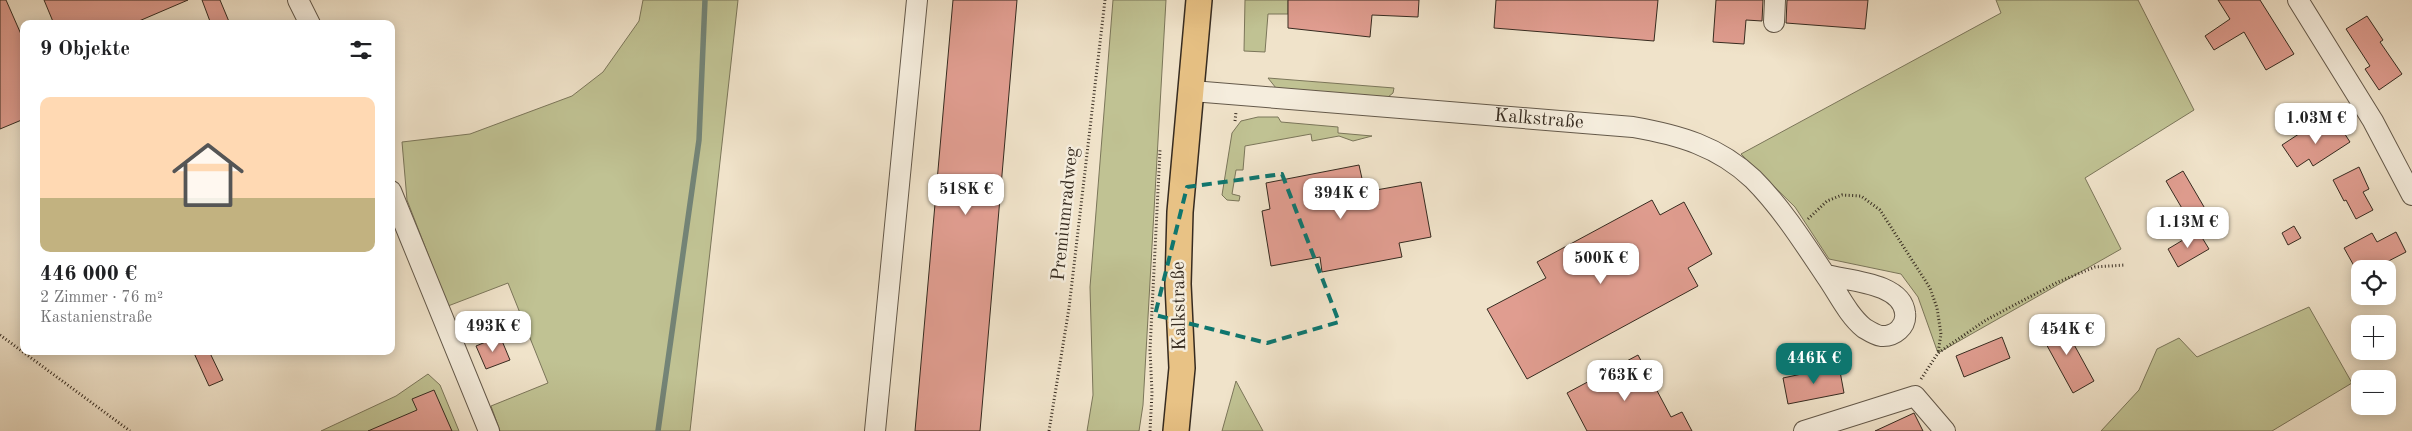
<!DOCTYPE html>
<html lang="de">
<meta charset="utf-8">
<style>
:root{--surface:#fff;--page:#f6f6f6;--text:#202124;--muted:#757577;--accent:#0f766e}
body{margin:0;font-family:"Old Standard TT",serif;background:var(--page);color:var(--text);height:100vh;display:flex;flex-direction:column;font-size:19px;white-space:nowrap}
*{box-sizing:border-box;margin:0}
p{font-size:16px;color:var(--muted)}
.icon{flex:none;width:28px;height:28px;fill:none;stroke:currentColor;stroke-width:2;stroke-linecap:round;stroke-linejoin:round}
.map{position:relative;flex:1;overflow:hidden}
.details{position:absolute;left:20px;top:20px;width:375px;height:335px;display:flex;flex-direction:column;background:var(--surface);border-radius:10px;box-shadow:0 2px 12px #0003}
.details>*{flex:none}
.buttons{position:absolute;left:2351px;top:260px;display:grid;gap:10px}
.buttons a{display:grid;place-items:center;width:45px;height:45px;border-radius:10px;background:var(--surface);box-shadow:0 2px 12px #0003;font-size:25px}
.price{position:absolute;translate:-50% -42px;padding:0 11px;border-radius:10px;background:#fff;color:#222;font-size:16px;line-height:32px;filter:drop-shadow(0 1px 2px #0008)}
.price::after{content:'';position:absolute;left:50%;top:30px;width:15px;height:11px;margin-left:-8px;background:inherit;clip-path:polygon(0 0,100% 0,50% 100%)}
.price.active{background:var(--accent);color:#fff}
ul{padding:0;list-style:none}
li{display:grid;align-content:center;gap:10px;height:265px;padding:0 20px}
li span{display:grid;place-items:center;height:155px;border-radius:10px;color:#555}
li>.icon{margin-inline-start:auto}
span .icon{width:90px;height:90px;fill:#fffc;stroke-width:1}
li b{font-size:21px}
h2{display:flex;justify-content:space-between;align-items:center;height:60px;padding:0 20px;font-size:21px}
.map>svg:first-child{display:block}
.green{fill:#c0c293;stroke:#7b765a}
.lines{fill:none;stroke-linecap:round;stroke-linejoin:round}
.stream{stroke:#738477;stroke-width:5.5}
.building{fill:#e09d90;stroke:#362b20}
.minor-casing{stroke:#64594a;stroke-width:22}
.major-casing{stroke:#362b20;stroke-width:28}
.path{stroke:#362b20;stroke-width:3;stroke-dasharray:1 2.5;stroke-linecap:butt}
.minor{stroke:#f5eddd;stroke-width:20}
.major{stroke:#e8c285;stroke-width:25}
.marked{fill:none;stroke:#0f766e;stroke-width:4;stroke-dasharray:10 6;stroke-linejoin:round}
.labels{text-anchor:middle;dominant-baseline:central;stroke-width:5;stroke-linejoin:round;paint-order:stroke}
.street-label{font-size:19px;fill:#362b20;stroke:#f5eddd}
</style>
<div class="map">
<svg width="2412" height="431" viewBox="0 0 2412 431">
<rect width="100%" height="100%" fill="#f0e3ca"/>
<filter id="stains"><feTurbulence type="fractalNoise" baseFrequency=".004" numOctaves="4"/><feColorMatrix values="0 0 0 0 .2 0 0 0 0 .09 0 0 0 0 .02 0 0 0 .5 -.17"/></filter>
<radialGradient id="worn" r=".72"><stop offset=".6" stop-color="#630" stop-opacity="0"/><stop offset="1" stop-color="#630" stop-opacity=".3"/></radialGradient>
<g class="green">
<path d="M643,0H738L690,431H500L491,406L548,383L508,283L448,306L407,200L402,142L470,134L572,96L603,72L639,21Z"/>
<path d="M1113,0H1166L1143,405L1139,431H1087L1093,395L1090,287Z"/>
<path d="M1245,0H1288V14H1268L1265,52L1244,51Z"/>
<path d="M1996,0H2138L2194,110L2085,178L2121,249L1938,353L1918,297L1901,274L1829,259L1795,207L1741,154L2001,13Z"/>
<path d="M1268,78L1394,88L1393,93L1388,97L1276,88Z"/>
<path d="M1258,117H1278L1281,122L1338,127V133L1372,136L1353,141L1339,136L1312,141L1311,134L1245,146L1243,170H1236L1232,194L1240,196L1239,201L1227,200L1222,195L1232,133L1241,121Z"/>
<path d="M2309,307L2352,383L2272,431H2101L2139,390L2157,349L2179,338L2197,357Z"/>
<path d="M428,374L440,385L459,431H321L396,396Z"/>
<path d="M1236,381L1263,431H1222Z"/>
</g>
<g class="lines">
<path class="stream" d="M658,431L699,140L705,0"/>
</g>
<g class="building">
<path d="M0,0H6L24,41V119L0,129Z"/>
<path d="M44,0H188L132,24H54Z"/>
<path d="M202,0H220L230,24H211Z"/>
<path d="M953,0H1017L980,431H915Z"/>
<path d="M1288,0H1419L1418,17L1372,15L1370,37L1288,28Z"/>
<path d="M1496,0H1658L1654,41L1494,28Z"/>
<path d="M1716,0H1763L1762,21L1746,20L1744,44L1713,42Z"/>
<path d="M1787,0H1868L1865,29L1786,23Z"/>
<path d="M2218,0H2260L2294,54L2266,70L2244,32L2214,50L2205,36L2230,19Z"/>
<path d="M2367,16L2383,40L2380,42L2402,74L2379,90L2365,69L2370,66L2346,29Z"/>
<path d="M2337,122L2350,142L2313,166L2309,159L2297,167L2282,145L2311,126L2317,135Z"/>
<path d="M1359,165L1365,192L1421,182L1431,237L1399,243L1402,257L1322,272L1320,257L1271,266L1262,211L1270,209L1266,183Z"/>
<path d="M2359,167L2369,189L2363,192L2373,210L2356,219L2346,200L2344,201L2333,180Z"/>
<path d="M2183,171L2207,212L2190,222L2166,181Z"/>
<path d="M1652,200L1660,215L1684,202L1712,254L1688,268L1698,286L1527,379L1487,309L1546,278L1537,262Z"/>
<path d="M2294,226L2301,238L2288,245L2282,233Z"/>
<path d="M2198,231L2209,249L2178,267L2168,249Z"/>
<path d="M2396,232L2406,252L2375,268L2373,265L2360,269L2358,273L2344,248L2372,233L2377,242Z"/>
<path d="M2060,319L2094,381L2073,393L2039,331Z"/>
<path d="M500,336L510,360L486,369L476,346Z"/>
<path d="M2002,337L2010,358L1964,377L1956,356Z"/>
<path d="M193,351H209L223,380L209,386Z"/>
<path d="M1638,355L1671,417L1682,412L1692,431H1587L1567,393Z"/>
<path d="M1839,366L1844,393L1788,404L1783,378Z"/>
<path d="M434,390L452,431H368L417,410L412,399Z"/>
<path d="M1914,413L1923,431H1875Z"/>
</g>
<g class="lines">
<g class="minor-casing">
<g id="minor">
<path d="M298,0L310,24"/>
<path d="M2298,0L2373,121L2412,195"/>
<path d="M1774,22L1775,0"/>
<path id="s1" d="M1192,91L1633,127C1679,135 1718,146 1753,179C1781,207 1804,243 1826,276C1838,293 1848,315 1864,328C1869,331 1875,335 1881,336C1894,337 1907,327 1905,313C1902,283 1850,281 1826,275"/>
<path d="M391,191L489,431"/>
<path d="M875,431L917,0"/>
<path d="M1804,431L1915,396L1945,431"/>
</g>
</g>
<g class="major-casing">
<path id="major" d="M1176,431L1182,368L1178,284L1180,212L1199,0"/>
</g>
<g class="path">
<path d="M1235,121L1236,112"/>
<path d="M1808,219L1827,201L1842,195L1861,196L1880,210L1930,288L1937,308L1941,334L1938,353"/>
<path d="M0,335L130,431"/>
<path d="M1921,379L1938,353L1986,320L2058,282L2095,267L2125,265"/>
<path d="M1049,431L1069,308L1105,0"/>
<path d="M1150,431L1152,393L1150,350L1160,150"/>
</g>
<use href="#minor" class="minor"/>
<use href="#major" class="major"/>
</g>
<path class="marked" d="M1282,174L1339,322L1267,343L1155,315L1187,187Z"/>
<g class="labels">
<g class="street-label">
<text stroke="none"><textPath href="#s1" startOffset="348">Kalkstraße</textPath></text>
<text transform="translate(1066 214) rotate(-84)">Premiumradweg</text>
<text transform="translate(1180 306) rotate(-91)">Kalkstraße</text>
</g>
</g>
<rect width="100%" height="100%" filter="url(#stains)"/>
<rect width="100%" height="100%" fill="url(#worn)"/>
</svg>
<div class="buttons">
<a><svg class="icon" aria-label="locate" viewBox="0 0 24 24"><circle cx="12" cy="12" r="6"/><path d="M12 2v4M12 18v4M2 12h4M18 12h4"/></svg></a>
<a>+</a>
<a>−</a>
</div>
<b class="price" style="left:2316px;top:145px">1.03M €</b>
<b class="price" style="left:966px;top:216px">518K €</b>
<b class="price" style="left:1341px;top:220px">394K €</b>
<b class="price" style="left:2188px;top:249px">1.13M €</b>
<b class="price" style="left:1601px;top:285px">500K €</b>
<b class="price" style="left:493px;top:353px">493K €</b>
<b class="price" style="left:2067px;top:356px">454K €</b>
<b class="price active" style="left:1814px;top:385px">446K €</b>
<b class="price" style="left:1625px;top:402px">763K €</b>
<section class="details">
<h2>9 Objekte<svg class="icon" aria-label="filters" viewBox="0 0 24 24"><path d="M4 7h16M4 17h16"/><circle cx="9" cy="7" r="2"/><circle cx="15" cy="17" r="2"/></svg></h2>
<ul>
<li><span style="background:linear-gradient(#ffd9b3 65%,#c2b280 0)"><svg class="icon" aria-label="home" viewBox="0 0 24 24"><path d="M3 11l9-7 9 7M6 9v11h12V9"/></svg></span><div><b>446 000 €</b><p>2 Zimmer · 76 m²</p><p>Kastanienstraße</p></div></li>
</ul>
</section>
</div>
